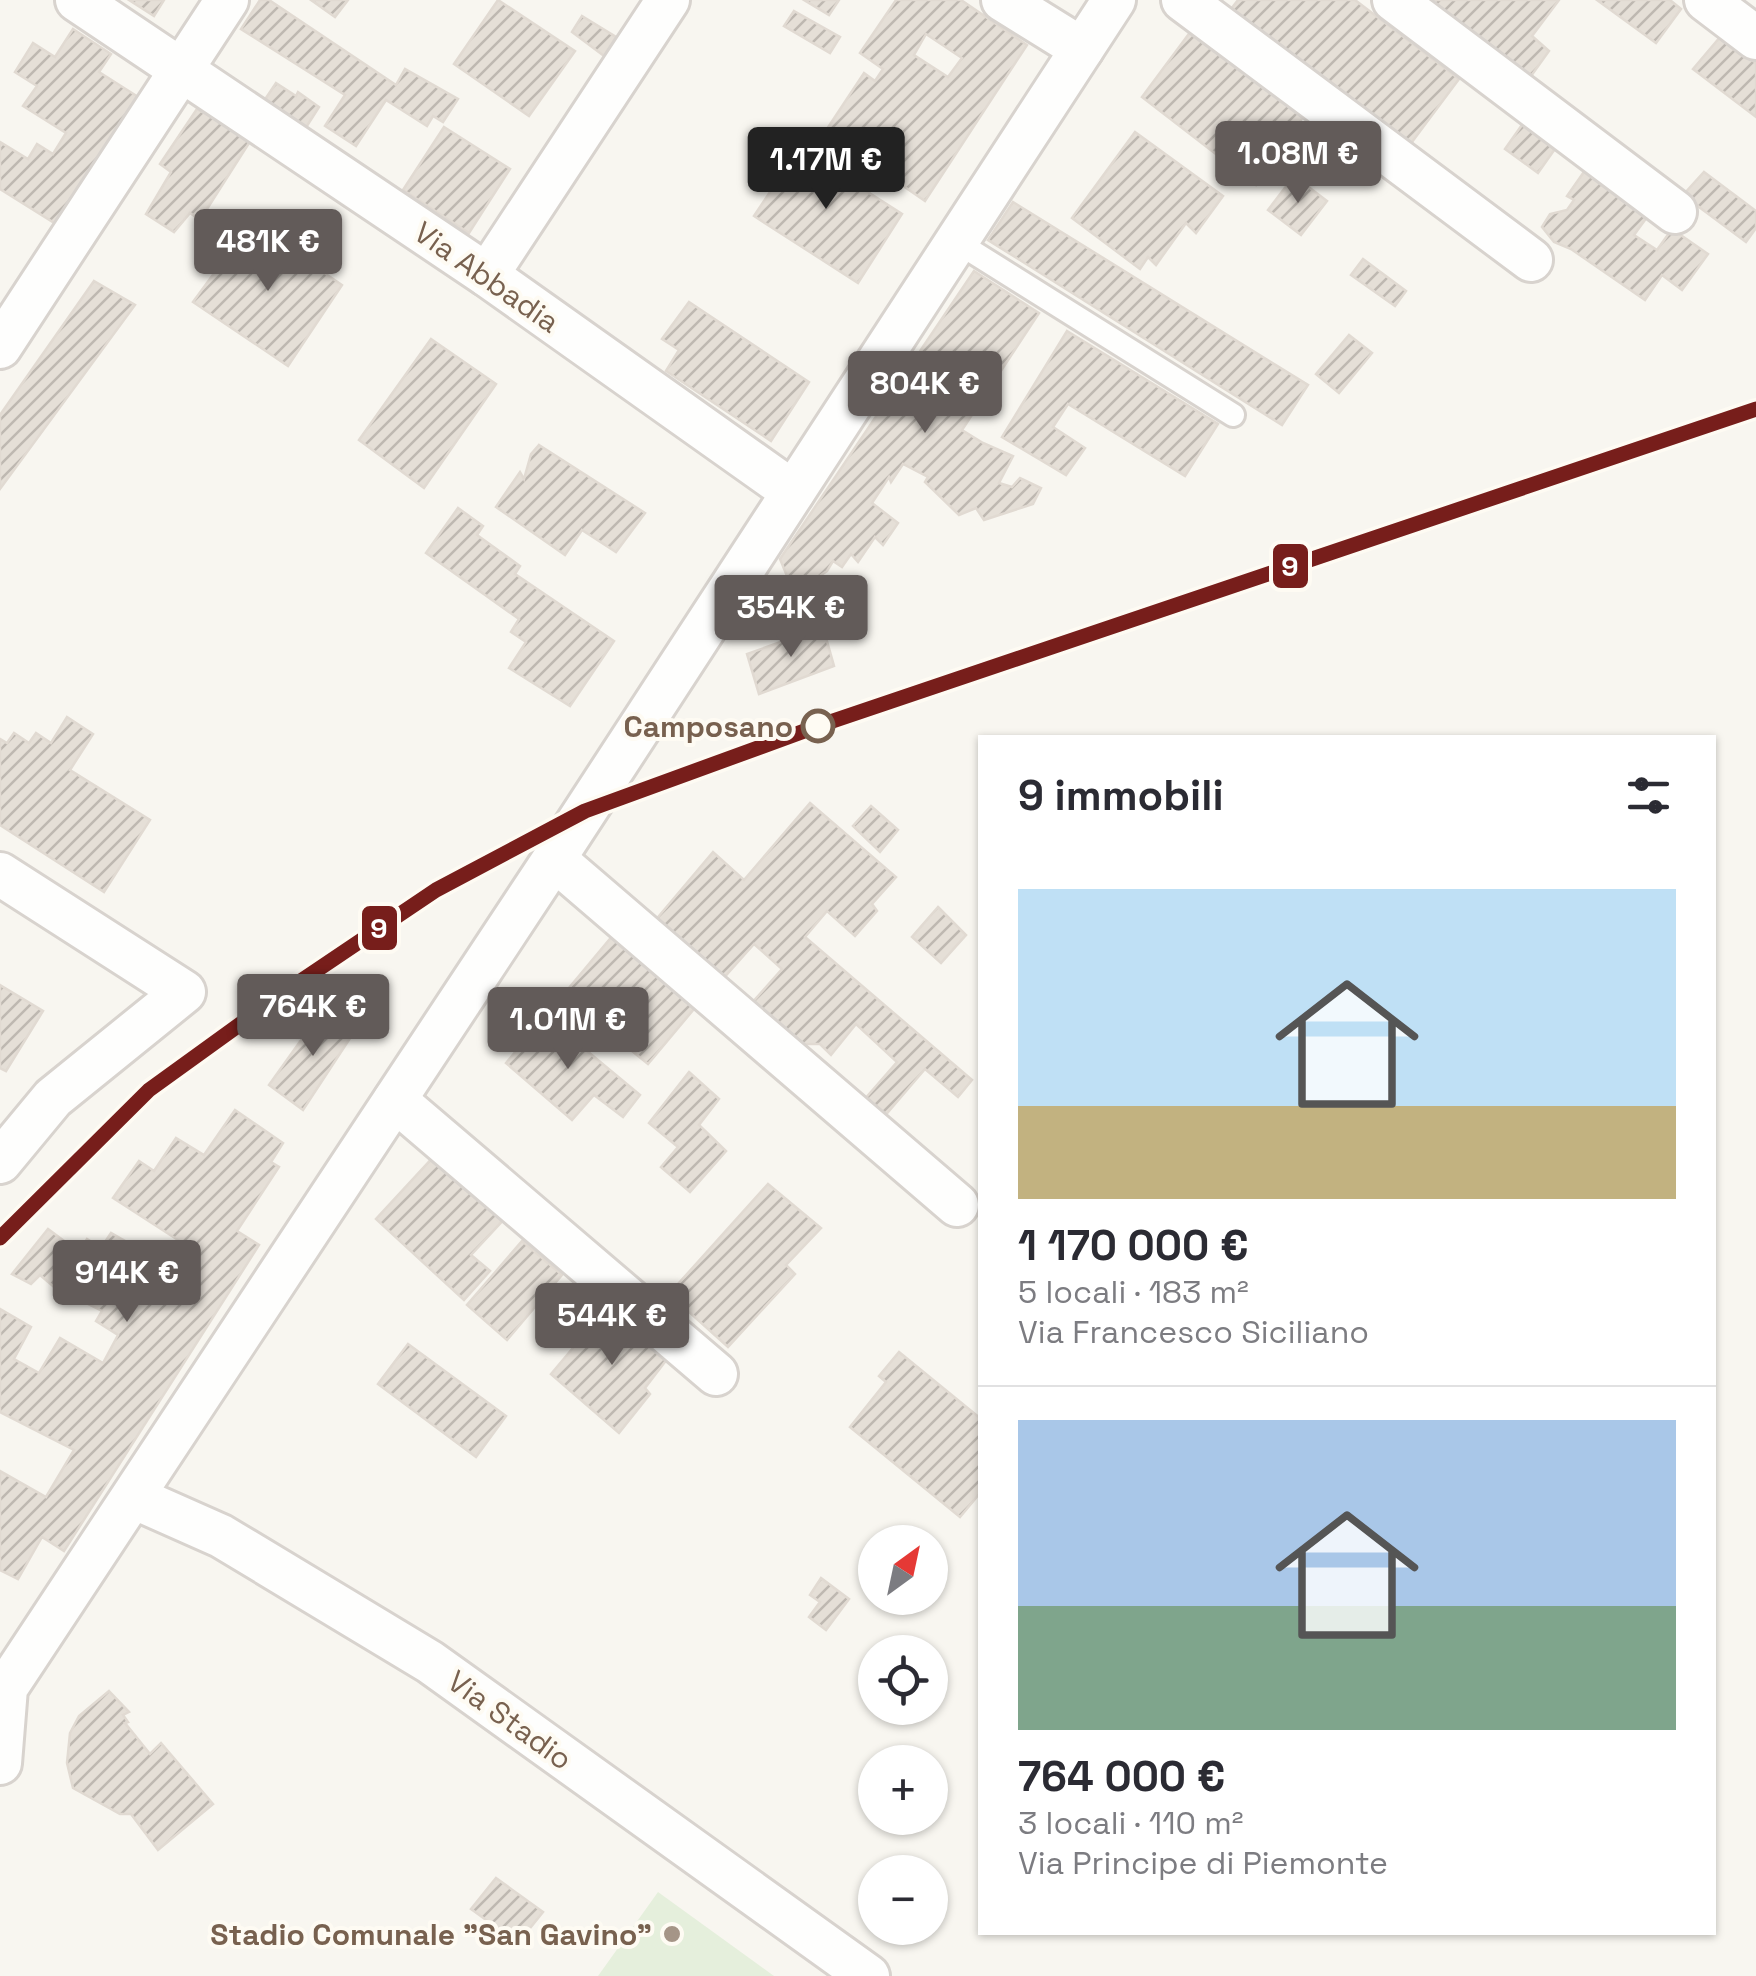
<!DOCTYPE html>
<html lang="it">
<meta charset="utf-8">
<style>
:root{--surface:#fff;--page:#f7f7f7;--text:#2b2b33;--muted:#7c7c81;--line:#e1e1e2;--accent:#625b59}
body{margin:0;font-family:"Space Grotesk",sans-serif;background:var(--page);color:var(--text);height:100vh;display:flex;flex-direction:column;font-size:38px;white-space:nowrap}
*{box-sizing:border-box;margin:0}
p{font-size:32px;color:var(--muted)}
.icon{flex:none;width:55px;height:55px;fill:none;stroke:currentColor;stroke-width:2;stroke-linecap:round;stroke-linejoin:round}
.map{position:relative;flex:1;overflow:hidden}
.sheet{position:absolute;left:978px;top:735px;width:738px;height:1200px;display:flex;flex-direction:column;background:var(--surface);border-radius:0px;box-shadow:0 2px 8px #0004}
.sheet>*{flex:none}
.needle{width:65px;rotate:33deg}
.fabs{position:absolute;left:858px;top:1525px;display:grid;gap:20px}
.fabs a{display:grid;place-items:center;width:90px;height:90px;border-radius:50%;background:var(--surface);box-shadow:0 2px 8px #0004;font-size:50px}
.price{position:absolute;translate:-50% -85px;padding:0 22px;border-radius:10px;background:var(--accent);color:#fff;font-size:32px;line-height:65px;filter:drop-shadow(0 2px 5px #0008)}
.price::after{content:'';position:absolute;left:50%;top:60px;width:30px;height:22px;margin-left:-15px;background:inherit;clip-path:polygon(0 0,100% 0,50% 100%)}
.price.on{background:#222;color:#fff}
ul{padding:0;list-style:none}
li{display:grid;align-content:center;gap:20px;height:530px;padding:0 40px}
li+li{border-top:2px solid var(--line)}
li span{display:grid;place-items:center;height:310px;border-radius:0px;color:#555}
li>.icon{margin-inline-start:auto}
span .icon{width:180px;height:180px;fill:#fffc;stroke-width:1}
li b{font-size:42px}
h2{display:flex;justify-content:space-between;align-items:center;height:120px;padding:0 40px;font-size:42px}
.map>svg:first-child{display:block}
.pitch{fill:#e5efdc}
.building{fill:url(#building-hatch);stroke:#e1dad2;stroke-width:2.5;fill-rule:evenodd}
.lines{fill:none;stroke-linecap:round;stroke-linejoin:round}
.service-casing{stroke:#d8d3ce;stroke-width:28}
.minor-casing{stroke:#d8d3ce;stroke-width:48}
.service{stroke:#fefefd;stroke-width:22}
.minor{stroke:#fefefd;stroke-width:42}
.rail-1-casing{stroke:#fefbf3;stroke-width:22}
.rail-1{stroke:#771e1b;stroke-width:15}
.stop-dot{fill:#fefbf3;stroke:#78614f;stroke-width:5}
.poi-dot{fill:#a59587;stroke:#fefbf3;stroke-width:4}
.labels{text-anchor:middle;dominant-baseline:central;stroke-width:8;stroke-linejoin:round;paint-order:stroke}
.street-label{font-size:30px;fill:#78614f;stroke:#fefbf3}
.stop-label{font-size:30px;font-weight:bold;fill:#78614f;stroke:#fefbf3;text-anchor:end}
.poi-label{font-size:30px;font-weight:bold;fill:#78614f;stroke:#fefbf3;text-anchor:end}
.line-badge{stroke:#fefbf3;stroke-width:4}
.badge-label{font-size:28px;text-anchor:middle;font-weight:bold;fill:#fff}
</style>
<div class="map">
<svg width="1756" height="1976" viewBox="0 0 1756 1976">
<defs>
<pattern id="building-hatch" width="6" height="6" patternUnits="userSpaceOnUse" patternTransform="scale(2.5)"><rect width="6" height="6" fill="#e5dfd7"/><path d="M-1 1l2-2M0 6l6-6M5 7l2-2" fill="none" stroke="#beb8b1"/></pattern>
</defs>
<rect width="100%" height="100%" fill="#f8f6f0"/>
<path class="pitch" d="M658,1892L774,1976H598Z"/>
<g class="building">
<path d="M129,0H164L154,16Z"/>
<path d="M260,0H269L396,85L405,69L458,99L443,122L433,116L427,126L386,100L356,146L325,126L345,95L241,29Z"/>
<path d="M311,0H348L335,17Z"/>
<path d="M498,0L575,51L529,116L454,64Z"/>
<path d="M804,0H839L829,15Z"/>
<path d="M896,0H961L1027,45L925,201L825,132L864,73L875,81L883,69L860,53ZM926,34L962,58L948,77L914,55Z"/>
<path d="M1238,0H1355L1459,79L1409,146L1231,9Z"/>
<path d="M1415,0H1559L1532,36L1549,51L1526,83Z"/>
<path d="M1597,0H1670L1681,9L1656,43Z"/>
<path d="M794,11L840,37L830,53L784,26Z"/>
<path d="M582,16L616,37L604,56L572,32Z"/>
<path d="M73,29L111,54L99,72L143,100L56,224L0,189V142L28,159L37,144L53,154L66,133L23,106L37,86L15,72L33,43L55,57Z"/>
<path d="M1191,31L1303,117L1256,185L1142,97Z"/>
<path d="M1721,36L1756,63V117L1693,69Z"/>
<path d="M276,83L296,96L298,92L319,107L305,129L264,101Z"/>
<path d="M197,109L251,140L200,220L190,213L174,232L146,214L171,172L160,164Z"/>
<path d="M1524,122L1557,146L1538,173L1505,149Z"/>
<path d="M444,127L510,169L469,233L403,190Z"/>
<path d="M1135,132L1223,196L1196,233L1186,223L1156,265L1148,257L1140,269L1072,218Z"/>
<path d="M788,141L902,214L858,283L754,216L774,186L763,179Z"/>
<path d="M1586,169L1650,213L1634,235L1657,250L1672,229L1708,254L1682,290L1662,275L1645,300L1571,249L1554,242L1542,227L1550,214L1567,210L1574,200L1567,196Z"/>
<path d="M1704,172L1756,211V228L1746,242L1683,195Z"/>
<path d="M1294,176L1327,201L1301,235L1268,210Z"/>
<path d="M1013,202L1308,385L1282,425L988,240Z"/>
<path d="M251,223L342,285L288,366L193,302Z"/>
<path d="M1363,259L1406,291L1395,306L1351,275Z"/>
<path d="M974,271L1039,313L962,430L983,443L1013,456L999,483L1012,487L1020,478L1041,488L1033,504L984,520L976,508L959,515L925,482L928,477L903,464L891,482L889,477L872,503L898,523L883,545L875,537L858,562L851,554L842,567L833,561L827,571L794,593L780,559Z"/>
<path d="M94,281L135,305L0,489V415Z"/>
<path d="M689,302L809,382L771,441L666,371L679,350L662,339Z"/>
<path d="M1067,331L1218,424L1185,476L1068,404L1053,427L1085,448L1066,475L1002,437Z"/>
<path d="M1349,335L1372,353L1339,393L1316,374Z"/>
<path d="M431,339L496,384L424,488L359,440Z"/>
<path d="M539,445L645,513L616,552L582,530L565,555L496,507L520,472L524,479L531,454Z"/>
<path d="M458,508L483,526L477,535L520,566L515,574L614,641L570,706L509,668L526,642L511,632L519,619L426,553Z"/>
<path d="M823,627L834,666L759,694L747,654Z"/>
<path d="M67,717L93,734L70,770L150,820L104,892L0,825V739L7,743L14,733L29,743L36,733L51,743Z"/>
<path d="M810,803L896,877L872,904L877,911L855,936L827,911L805,937L972,1080L958,1097L925,1069L883,1118L863,1101L897,1062L856,1024L831,1055L820,1044H796L751,1004L782,969L754,944L721,981L653,923L713,852L744,880Z"/>
<path d="M871,806L898,830L880,852L853,826Z"/>
<path d="M938,907L966,935L941,963L912,937Z"/>
<path d="M614,934L699,1003L648,1064L563,995Z"/>
<path d="M0,985L43,1011L6,1071L0,1068Z"/>
<path d="M324,1008L356,1029L303,1110L269,1085Z"/>
<path d="M545,1016L640,1095L623,1117L594,1095L572,1120L506,1063Z"/>
<path d="M689,1072L719,1099L699,1125L726,1151L690,1192L661,1167L678,1147L649,1123Z"/>
<path d="M235,1110L283,1143L271,1162L279,1167L237,1231L259,1245L64,1551L42,1537L18,1579L0,1570V1471L46,1497L74,1450L0,1412V1309L31,1327L14,1359L39,1373L60,1338L103,1363L118,1335L96,1321L102,1311L54,1287L40,1275L31,1284L12,1274L48,1229L79,1252L87,1239L101,1248L111,1233L162,1262L178,1240L113,1198L139,1161L154,1171L176,1138L204,1155Z"/>
<path d="M437,1153L507,1216L471,1255L490,1271L464,1300L376,1219Z"/>
<path d="M768,1184L821,1228L786,1265L795,1274L728,1347L669,1294Z"/>
<path d="M522,1241L562,1275L507,1340L467,1305Z"/>
<path d="M610,1304L671,1354L645,1388L650,1394L619,1433L551,1374Z"/>
<path d="M408,1344L506,1416L476,1457L378,1384Z"/>
<path d="M899,1352L980,1418V1493L960,1517L850,1427L886,1382L879,1376Z"/>
<path d="M821,1578L849,1599L826,1630L809,1617L820,1602L810,1595Z"/>
<path d="M109,1691L129,1712L123,1715L128,1722L125,1723L150,1754L161,1743L213,1804L158,1850L131,1814H120L73,1788L67,1763L70,1733L79,1716Z"/>
<path d="M496,1878L543,1912L518,1943L471,1909Z"/>
</g>
<g class="lines">
<g class="service-casing">
<path id="service" d="M957,242L1233,415"/>
</g>
<g class="minor-casing">
<g id="minor">
<path d="M77,0L487,275L793,492"/>
<path d="M1003,0L1082,49"/>
<path d="M1183,0L1531,260"/>
<path d="M1394,0L1675,212"/>
<path d="M1706,0L1756,38"/>
<path d="M487,275L668,0"/>
<path d="M0,347L227,0"/>
<path d="M554,859L957,1205"/>
<path d="M0,874L184,992L53,1098L0,1162"/>
<path d="M395,1100L716,1374"/>
<path d="M133,1497L221,1536L430,1662L868,1976"/>
<path d="M0,1763L6,1688L554,859L1114,0"/>
</g>
</g>
<use href="#service" class="service"/>
<use href="#minor" class="minor"/>
<g class="rail-1-casing">
<path id="rail-1" d="M0,1238L149,1090L286,991L436,890L585,811L818,726L1756,409"/>
</g>
<use href="#rail-1" class="rail-1"/>
</g>
<circle class="stop-dot" cx="818" cy="726" r="15"/>
<circle class="poi-dot" cx="672" cy="1934" r="10"/>
<g class="labels">
<g class="street-label">
<text transform="translate(487 277) rotate(35)">Via Abbadia</text>
<text transform="translate(510 1720) rotate(36)">Via Stadio</text>
</g>
<g class="stop-label">
<text x="793" y="726">Camposano</text>
</g>
<g class="poi-label">
<text x="652" y="1934">Stadio Comunale "San Gavino"</text>
</g>
</g>
<g class="line-badge">
<rect x="1271" y="542" width="39" height="48" rx="10" fill="#771e1b"/>
<rect x="360" y="904" width="39" height="48" rx="10" fill="#771e1b"/>
</g>
<g class="badge-label">
<text x="1290" y="576">9</text>
<text x="379" y="938">9</text>
</g>
</svg>
<div class="fabs">
<a><svg class="needle" viewBox="-14 -14 28 28"><path d="M0-13l5 13h-10z" fill="#e53935"/><path d="M0 13l5-13h-10z" fill="#7c7c81"/></svg></a>
<a><svg class="icon" aria-label="locate" viewBox="0 0 24 24"><circle cx="12" cy="12" r="6"/><path d="M12 2v4M12 18v4M2 12h4M18 12h4"/></svg></a>
<a>+</a>
<a>−</a>
</div>
<b class="price" style="left:1298px;top:206px">1.08M €</b>
<b class="price on" style="left:826px;top:212px">1.17M €</b>
<b class="price" style="left:268px;top:294px">481K €</b>
<b class="price" style="left:925px;top:436px">804K €</b>
<b class="price" style="left:791px;top:660px">354K €</b>
<b class="price" style="left:313px;top:1059px">764K €</b>
<b class="price" style="left:568px;top:1072px">1.01M €</b>
<b class="price" style="left:127px;top:1325px">914K €</b>
<b class="price" style="left:612px;top:1368px">544K €</b>
<section class="sheet">
<h2>9 immobili<svg class="icon" aria-label="filters" viewBox="0 0 24 24"><path d="M4 7h16M4 17h16"/><circle cx="9" cy="7" r="2"/><circle cx="15" cy="17" r="2"/></svg></h2>
<ul>
<li><span style="background:linear-gradient(#bfe0f5 70%,#c2b280 0)"><svg class="icon" aria-label="home" viewBox="0 0 24 24"><path d="M3 11l9-7 9 7M6 9v11h12V9"/></svg></span><div><b>1 170 000 €</b><p>5 locali · 183 m²</p><p>Via Francesco Siciliano</p></div></li>
<li><span style="background:linear-gradient(#a9c7e8 60%,#7fa58c 0)"><svg class="icon" aria-label="home" viewBox="0 0 24 24"><path d="M3 11l9-7 9 7M6 9v11h12V9"/></svg></span><div><b>764 000 €</b><p>3 locali · 110 m²</p><p>Via Principe di Piemonte</p></div></li>
</ul>
</section>
</div>
